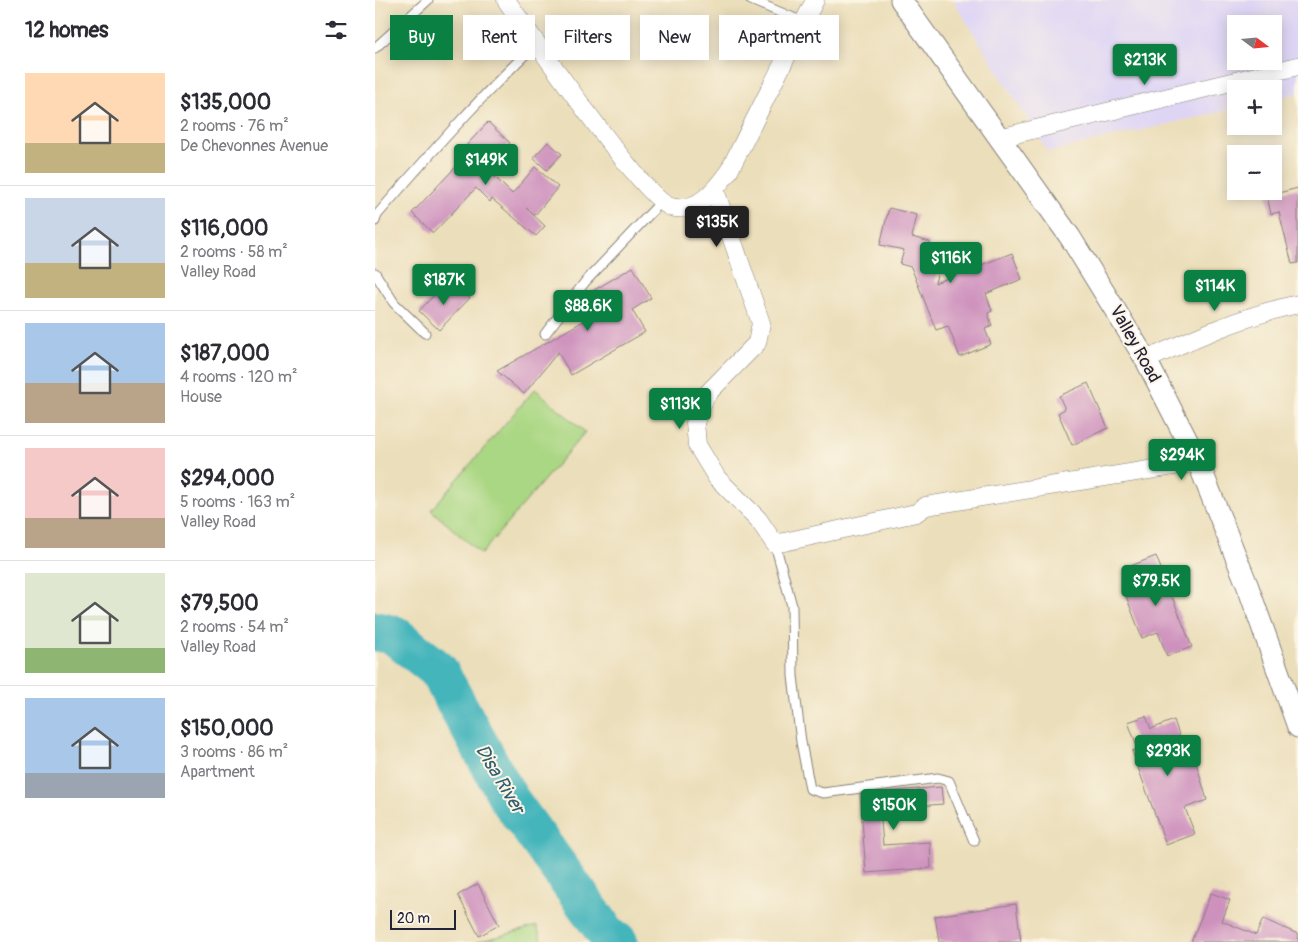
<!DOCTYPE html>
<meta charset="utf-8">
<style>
:root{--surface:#fff;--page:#f7f7f7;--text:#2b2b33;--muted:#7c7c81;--line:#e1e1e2;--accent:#0b8043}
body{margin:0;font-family:Pangolin,sans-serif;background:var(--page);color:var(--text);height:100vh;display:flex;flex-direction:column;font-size:19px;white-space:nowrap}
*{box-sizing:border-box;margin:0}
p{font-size:16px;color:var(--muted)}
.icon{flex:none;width:28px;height:28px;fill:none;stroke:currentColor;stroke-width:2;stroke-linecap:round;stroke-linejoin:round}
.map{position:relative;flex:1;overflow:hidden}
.drawer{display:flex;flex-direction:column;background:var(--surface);width:375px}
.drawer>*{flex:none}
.banner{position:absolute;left:15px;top:15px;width:475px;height:45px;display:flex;gap:10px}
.needle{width:32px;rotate:106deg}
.controls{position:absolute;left:852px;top:15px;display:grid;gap:10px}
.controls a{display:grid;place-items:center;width:55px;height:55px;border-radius:0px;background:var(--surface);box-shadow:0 2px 12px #0003;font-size:25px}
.scale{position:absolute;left:15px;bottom:12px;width:66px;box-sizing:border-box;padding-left:5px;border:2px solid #22223b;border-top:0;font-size:14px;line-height:18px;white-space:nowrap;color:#22223b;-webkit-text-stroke:4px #fcf5e5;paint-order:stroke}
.price{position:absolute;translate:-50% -42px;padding:0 11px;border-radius:5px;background:var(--accent);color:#fff;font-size:16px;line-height:32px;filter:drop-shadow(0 1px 2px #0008)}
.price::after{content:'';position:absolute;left:50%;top:30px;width:15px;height:11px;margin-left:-8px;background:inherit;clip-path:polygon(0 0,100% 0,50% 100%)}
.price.current{background:#222;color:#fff}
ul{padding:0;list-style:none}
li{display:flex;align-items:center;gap:15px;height:125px;padding:0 25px}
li+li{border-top:1px solid var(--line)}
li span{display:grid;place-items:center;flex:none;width:140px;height:100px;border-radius:0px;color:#555}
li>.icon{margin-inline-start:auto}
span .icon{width:60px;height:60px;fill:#fffc;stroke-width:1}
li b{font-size:21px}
h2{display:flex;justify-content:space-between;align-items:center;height:60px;padding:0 25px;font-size:21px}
.tag{padding:0 18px;border-radius:0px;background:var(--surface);box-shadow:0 2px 12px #0003;font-size:18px;line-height:45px}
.tag.current{background:var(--accent);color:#fff}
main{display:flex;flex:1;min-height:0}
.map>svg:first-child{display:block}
.built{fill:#ded5f5;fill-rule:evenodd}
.green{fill:#aad783;stroke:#667c5f}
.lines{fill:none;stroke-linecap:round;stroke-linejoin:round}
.river{stroke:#45b5bc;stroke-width:40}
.building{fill:#ce91bd}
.service-casing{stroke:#86807a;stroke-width:11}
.minor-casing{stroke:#86807a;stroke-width:19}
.tertiary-casing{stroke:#86807a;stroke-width:23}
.service{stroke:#fff;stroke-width:9}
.minor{stroke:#fff;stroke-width:18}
.tertiary{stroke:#fff;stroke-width:21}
.labels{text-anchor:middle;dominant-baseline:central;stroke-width:4;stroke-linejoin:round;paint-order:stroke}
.street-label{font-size:18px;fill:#22223b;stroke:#fcf5e5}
.water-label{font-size:19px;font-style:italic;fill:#305d6f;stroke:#fcf5e5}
</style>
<main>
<section class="drawer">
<h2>12 homes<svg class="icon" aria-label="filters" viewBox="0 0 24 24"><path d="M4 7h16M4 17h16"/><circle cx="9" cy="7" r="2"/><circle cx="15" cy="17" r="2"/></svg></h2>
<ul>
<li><span style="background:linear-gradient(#ffd9b3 70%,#c2b280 0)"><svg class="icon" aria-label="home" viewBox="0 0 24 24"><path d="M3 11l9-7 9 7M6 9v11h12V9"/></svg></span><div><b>$135,000</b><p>2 rooms · 76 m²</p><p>De Chevonnes Avenue</p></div></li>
<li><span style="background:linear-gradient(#c9d6e8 65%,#c2b280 0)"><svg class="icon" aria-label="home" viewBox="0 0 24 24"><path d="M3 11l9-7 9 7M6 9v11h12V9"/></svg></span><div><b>$116,000</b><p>2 rooms · 58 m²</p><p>Valley Road</p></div></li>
<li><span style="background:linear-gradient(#a9c7e8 60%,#b9a48a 0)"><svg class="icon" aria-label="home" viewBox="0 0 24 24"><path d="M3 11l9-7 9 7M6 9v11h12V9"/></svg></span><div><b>$187,000</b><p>4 rooms · 120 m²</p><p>House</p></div></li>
<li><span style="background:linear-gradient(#f6c9c9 70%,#b9a48a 0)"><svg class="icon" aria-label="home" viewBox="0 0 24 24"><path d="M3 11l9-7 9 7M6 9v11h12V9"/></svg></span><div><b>$294,000</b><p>5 rooms · 163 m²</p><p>Valley Road</p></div></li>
<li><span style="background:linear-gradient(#dfe7d0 75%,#8fb573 0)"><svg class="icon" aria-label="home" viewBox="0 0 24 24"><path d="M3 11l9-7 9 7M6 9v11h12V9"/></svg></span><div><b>$79,500</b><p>2 rooms · 54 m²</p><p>Valley Road</p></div></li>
<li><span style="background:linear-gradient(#a9c7e8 75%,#9aa5b1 0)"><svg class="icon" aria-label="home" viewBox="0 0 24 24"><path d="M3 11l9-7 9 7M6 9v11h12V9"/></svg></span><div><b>$150,000</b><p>3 rooms · 86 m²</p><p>Apartment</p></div></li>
</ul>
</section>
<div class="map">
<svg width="923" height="942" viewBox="0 0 923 942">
<rect width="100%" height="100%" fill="#fcf5e5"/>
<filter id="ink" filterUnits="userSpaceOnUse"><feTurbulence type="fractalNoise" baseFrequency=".02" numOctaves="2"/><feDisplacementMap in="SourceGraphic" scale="10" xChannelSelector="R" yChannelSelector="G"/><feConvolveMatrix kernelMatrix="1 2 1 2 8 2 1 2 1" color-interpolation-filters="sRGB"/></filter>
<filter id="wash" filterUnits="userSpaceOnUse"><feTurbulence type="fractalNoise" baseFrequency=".0096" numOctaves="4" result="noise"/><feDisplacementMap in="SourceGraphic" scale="20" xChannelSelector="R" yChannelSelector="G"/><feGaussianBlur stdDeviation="1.12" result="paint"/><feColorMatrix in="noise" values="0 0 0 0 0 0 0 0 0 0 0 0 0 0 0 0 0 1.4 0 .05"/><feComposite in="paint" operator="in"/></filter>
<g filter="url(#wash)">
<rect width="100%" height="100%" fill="#ebdeba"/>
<path class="built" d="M578,0H923V93L899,99V89H861V108L673,152ZM861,24H899V61H861Z"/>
<g class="green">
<path d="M160,389L210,432L106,554L56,510Z"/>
<path d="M162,926L167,942H103Z"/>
</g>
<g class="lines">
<path class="river" d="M0,631L19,635L63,670L134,799L232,934L243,942"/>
</g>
<g id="blocks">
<g class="building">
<path d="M113,122L135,143L111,168L137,194L160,167L183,187L160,215L151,208L170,226L161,236L117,199L115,202L101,188L58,233L37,213L94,153L89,148Z"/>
<path d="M173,142L187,154L172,170L158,158Z"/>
<path d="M923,188V263L917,264L904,212L896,214L892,196Z"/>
<path d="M514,208L542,215L537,237L555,242L553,250L567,253L560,283L637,253L647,279L611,294L617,311L613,313L617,326L610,329L616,344L585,357L573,326L561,330L536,267L525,264L529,250L505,245Z"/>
<path d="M258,267L276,298L257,310L270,332L196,375L183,352L149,394L122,371L217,316L206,298Z"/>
<path d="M79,283L95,298L64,330L44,311L65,289L69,293Z"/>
<path d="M713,383L733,428L697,445L683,413L690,409L684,396Z"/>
<path d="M781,556L817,647L792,656L783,632L767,638L748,588L759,583L753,567Z"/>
<path d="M771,716L776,729L799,720L811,755L818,752L832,800L810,808L820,834L791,845L757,751L763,749L753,722Z"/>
<path d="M566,787L568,804L505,809L508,845L555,842L556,868L491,873L485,794Z"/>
<path d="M103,884L124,925L104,936L83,895Z"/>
<path d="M836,893L855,900L847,921L881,935L888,919L923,934V942H816Z"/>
<path d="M641,904L646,942H564L560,916Z"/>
</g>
</g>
</g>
<g filter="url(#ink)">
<use href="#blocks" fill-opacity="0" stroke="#86807a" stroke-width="1"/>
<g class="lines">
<g class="service-casing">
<g id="service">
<path d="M376,0L428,22"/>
<path d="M0,48L53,0"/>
<path d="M0,221L2,215C53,156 105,97 162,43"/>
<path d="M0,273L19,303L50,333"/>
<path d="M170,334L210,282L286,202"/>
<path d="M400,544L417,606L418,676L426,742L435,789L448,793L563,778L574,781L599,841"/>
</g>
</g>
<g class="minor-casing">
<g id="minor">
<path d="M131,0C153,31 271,201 296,207C322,214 341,189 354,171L440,0"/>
<path d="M624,138L923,66"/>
<path d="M340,190L386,323L382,343L331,395L320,422L322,445L342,478L383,519L400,544L541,513L551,506L823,462"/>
<path d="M771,360C821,337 869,316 923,304"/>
</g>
</g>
<g class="tertiary-casing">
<path id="tertiary" d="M526,0L695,237L771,360L823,462L873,587L923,727"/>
</g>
<use href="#service" class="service"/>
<use href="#minor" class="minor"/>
<use href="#tertiary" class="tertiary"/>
</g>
</g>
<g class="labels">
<g class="street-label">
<text transform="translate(760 344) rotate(61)">Valley Road</text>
</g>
<g class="water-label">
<text transform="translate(125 779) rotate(59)">Disa River</text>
</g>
</g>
</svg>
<div class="controls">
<a><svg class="needle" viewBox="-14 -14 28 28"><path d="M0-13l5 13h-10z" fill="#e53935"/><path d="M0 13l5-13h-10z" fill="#7c7c81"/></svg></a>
<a>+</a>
<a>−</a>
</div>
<div class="scale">20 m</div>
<b class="price" style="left:770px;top:86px">$213K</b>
<b class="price" style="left:111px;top:186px">$149K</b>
<b class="price current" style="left:342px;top:248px">$135K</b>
<b class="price" style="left:576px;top:284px">$116K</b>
<b class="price" style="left:69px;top:306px">$187K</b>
<b class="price" style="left:840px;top:312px">$114K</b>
<b class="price" style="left:213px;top:332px">$88.6K</b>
<b class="price" style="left:305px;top:430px">$113K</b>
<b class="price" style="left:807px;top:481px">$294K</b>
<b class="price" style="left:781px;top:607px">$79.5K</b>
<b class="price" style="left:793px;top:777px">$293K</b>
<b class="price" style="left:519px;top:831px">$150K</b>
<div class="banner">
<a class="tag current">Buy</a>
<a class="tag">Rent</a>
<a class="tag">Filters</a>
<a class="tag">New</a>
<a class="tag">Apartment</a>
</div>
</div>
</main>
